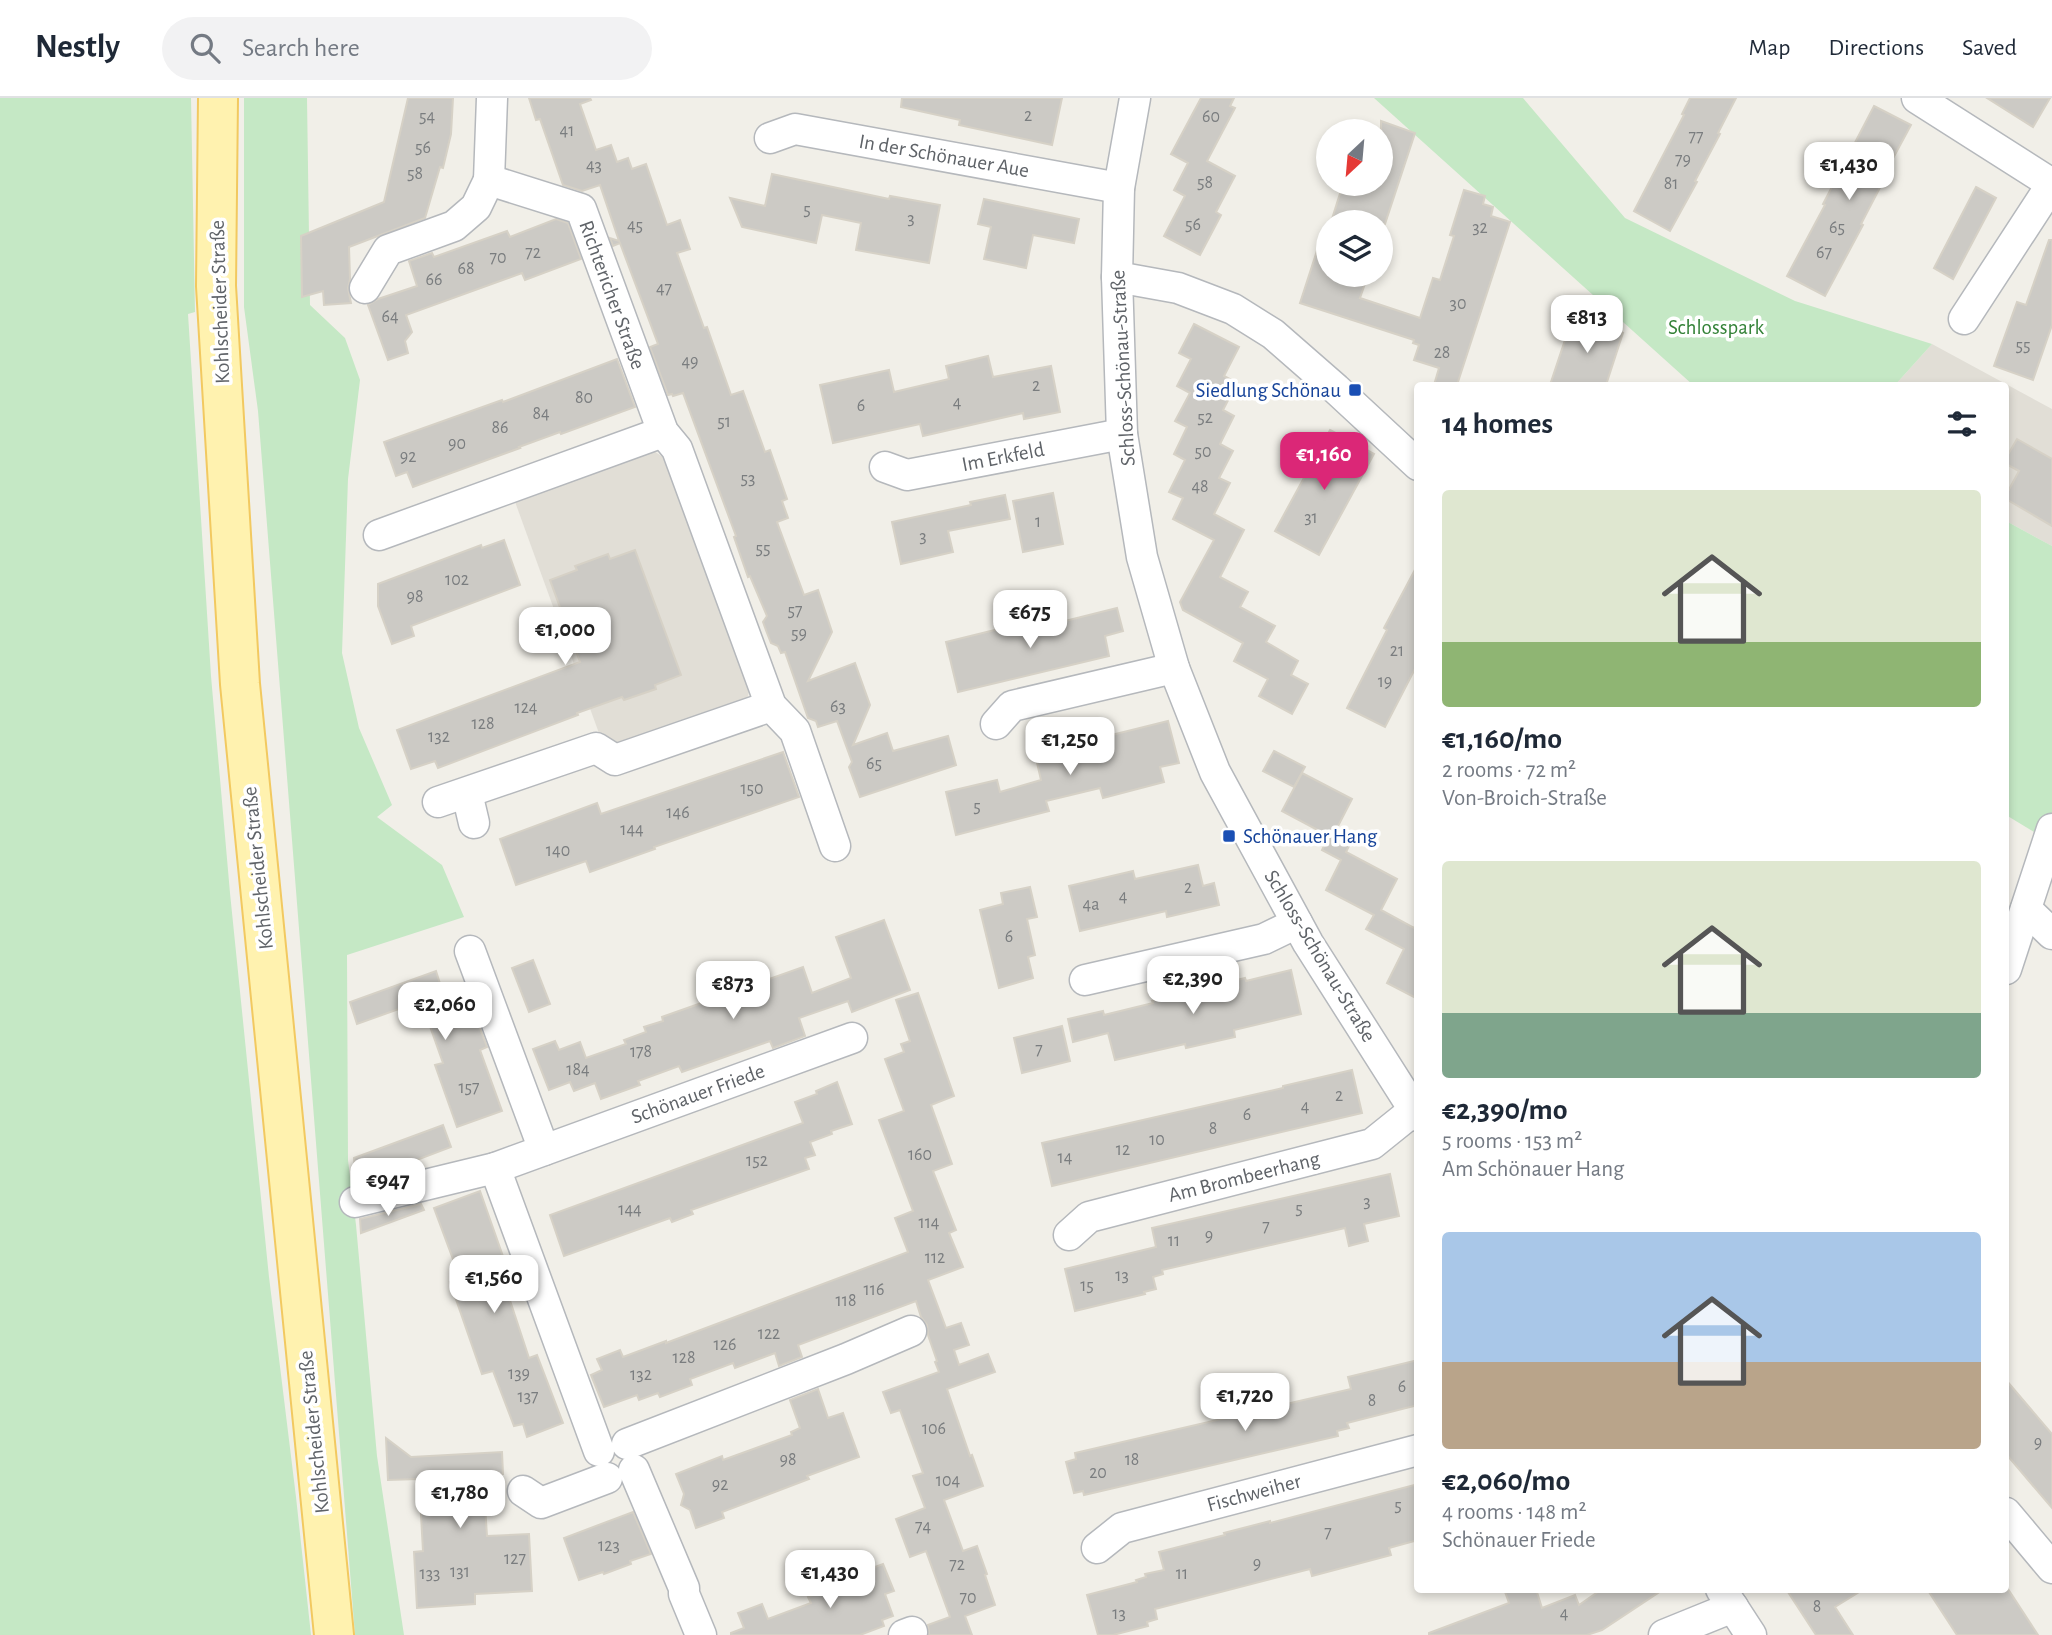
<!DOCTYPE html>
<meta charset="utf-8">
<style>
:root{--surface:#fff;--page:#f2f2f3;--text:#1f2937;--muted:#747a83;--line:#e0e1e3;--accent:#db2777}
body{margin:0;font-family:"Alegreya Sans",sans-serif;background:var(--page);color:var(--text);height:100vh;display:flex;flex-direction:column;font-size:26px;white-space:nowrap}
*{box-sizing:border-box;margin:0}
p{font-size:23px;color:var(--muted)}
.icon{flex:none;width:38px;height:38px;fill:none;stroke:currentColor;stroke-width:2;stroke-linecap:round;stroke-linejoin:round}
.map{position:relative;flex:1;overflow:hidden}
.panel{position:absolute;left:1414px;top:284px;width:595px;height:1211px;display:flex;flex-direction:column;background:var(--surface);border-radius:7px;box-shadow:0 4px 10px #0003}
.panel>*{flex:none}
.needle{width:46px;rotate:206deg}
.controls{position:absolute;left:1316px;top:21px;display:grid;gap:14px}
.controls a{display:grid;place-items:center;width:77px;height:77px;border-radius:50%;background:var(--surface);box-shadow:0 4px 10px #0003;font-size:35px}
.price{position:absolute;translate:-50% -60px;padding:0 16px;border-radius:14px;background:#fff;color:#222;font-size:23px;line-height:46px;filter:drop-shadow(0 2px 4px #0008)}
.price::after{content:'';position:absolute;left:50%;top:42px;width:21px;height:16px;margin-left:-10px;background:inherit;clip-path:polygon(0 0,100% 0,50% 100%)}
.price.selected{background:var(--accent);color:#fff}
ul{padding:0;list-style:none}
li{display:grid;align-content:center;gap:14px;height:371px;padding:0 28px}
li span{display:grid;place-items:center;height:217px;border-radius:7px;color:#555}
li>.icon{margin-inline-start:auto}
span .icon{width:126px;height:126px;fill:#fffc;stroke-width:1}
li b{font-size:30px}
h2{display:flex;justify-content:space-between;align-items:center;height:84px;padding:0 28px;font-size:30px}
header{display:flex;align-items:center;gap:42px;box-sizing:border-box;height:98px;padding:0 35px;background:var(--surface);border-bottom:2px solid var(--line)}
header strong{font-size:33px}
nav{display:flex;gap:38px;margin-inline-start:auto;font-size:24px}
.search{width:490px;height:63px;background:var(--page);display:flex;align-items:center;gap:18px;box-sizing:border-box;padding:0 24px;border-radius:38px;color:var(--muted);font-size:26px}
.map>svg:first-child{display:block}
.education{fill:#e1ded6}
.green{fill:#c5e8c5}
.building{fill:#cccac5;stroke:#d6d1c6;stroke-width:2}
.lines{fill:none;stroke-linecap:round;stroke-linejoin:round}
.street-casing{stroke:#b5b8bc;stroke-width:33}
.primary-casing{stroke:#f2c960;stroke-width:42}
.street{stroke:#fff;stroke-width:30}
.primary{stroke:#fff2af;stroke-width:38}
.transit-dot{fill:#1a4fb4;stroke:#fff;stroke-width:2.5}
.labels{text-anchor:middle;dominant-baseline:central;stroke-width:7;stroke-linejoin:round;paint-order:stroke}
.number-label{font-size:18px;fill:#7a7d7f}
.street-label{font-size:21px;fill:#5f6368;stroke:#fff}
.park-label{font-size:21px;fill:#348238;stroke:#fff}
.transit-label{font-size:21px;fill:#164399;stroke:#fff;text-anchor:end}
</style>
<header>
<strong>Nestly</strong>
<div class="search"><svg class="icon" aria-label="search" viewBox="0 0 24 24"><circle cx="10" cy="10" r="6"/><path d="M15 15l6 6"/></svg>Search here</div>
<nav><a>Map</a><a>Directions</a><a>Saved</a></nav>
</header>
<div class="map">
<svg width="2052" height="1537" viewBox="0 0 2052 1537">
<rect width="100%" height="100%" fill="#f1efe8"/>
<g class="education">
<path d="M1932,246L2052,311V448L2006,423V287H1895Z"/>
<path d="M652,352L666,361L750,590L747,601L615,651L600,638L514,401Z"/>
</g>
<g class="green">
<path d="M0,0H191L195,214L188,216L211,578L230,795L269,1179L296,1399L311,1537H0Z"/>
<path d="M244,0H307L310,207L345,240L360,282L348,381L342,555L359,630L392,707L377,719L442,767L464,819L347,857L348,1062L356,1127L377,1358L404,1537H355L258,313L244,209Z"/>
<path d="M1374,0H1523L1625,120L1795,203L1932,246L1895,287H1693Z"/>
<path d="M2006,423L2052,448V745L2006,717Z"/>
</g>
<g class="building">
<path d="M408,0H453L451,36L443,70L440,69L425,120L349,149L350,181L348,190L351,205L324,207L323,193L302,199L301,138L384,104Z"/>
<path d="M529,0H590L591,2L580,6L596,52L611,47L617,64L628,60L632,71L646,66L667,127L680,122L690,151L677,155L704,230L707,229L731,297L743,293L765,354L770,352L787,401L782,403L788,420L777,424L804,497L818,492L832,534L808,583L855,565L870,607L853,647L887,635L893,653L948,638L956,667L860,699L849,669L852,664L837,623L818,629L816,623L808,620L785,554L781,555L778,548L771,545L767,535L763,524L767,518L750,478L748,479L734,439L736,438L683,295L673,298L672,296L668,297L650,249L658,246L620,145L613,148L610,140L619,143L600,87L582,93L563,87L540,21L536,22Z"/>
<path d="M902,0H1062L1052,47L959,27L960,22L901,9Z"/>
<path d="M1201,0H1234L1230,8L1235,10L1207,63L1235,78L1216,114L1221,117L1200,157L1164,138L1185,98L1174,92L1188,65L1171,56Z"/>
<path d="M1690,0H1736L1718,35L1720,36L1695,83L1697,84L1670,133L1634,113L1684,17L1682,16Z"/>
<path d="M1987,0H2050L2033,29Z"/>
<path d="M1874,8L1911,27L1884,77L1886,78L1861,126L1863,127L1825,198L1787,178L1825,107L1823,106Z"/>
<path d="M1381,23L1415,35L1385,126L1331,124L1343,86H1381Z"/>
<path d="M772,76L889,101L890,98L940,107L929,165L856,152L861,125L822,117L816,145L742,129L730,100L765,108Z"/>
<path d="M1976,89L1996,100L1953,181L1934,170Z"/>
<path d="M1464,92L1485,98L1483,106L1493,109L1491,118L1510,124L1457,287H1434L1439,270L1414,262L1419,247L1413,245L1414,242L1300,205L1324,131H1328V177H1368L1360,200L1420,220L1433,180L1440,182L1454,138L1450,137Z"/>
<path d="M984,101L1079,121L1074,145L1033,137L1026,170L984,161L991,129L978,126Z"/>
<path d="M556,121L568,125L581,161L525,182L522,175L406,217L412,234L405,243L408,255L388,262L368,207L378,201L417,188L409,163L432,155L434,159L507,133L510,139Z"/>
<path d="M2049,142H2052V227L2033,282L1994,268L2017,204L2026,207Z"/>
<path d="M1573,218L1623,235L1606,287H1550Z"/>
<path d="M1194,226L1239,249L1224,278L1237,285L1223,312L1234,318L1220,346L1233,353L1219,380L1230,385L1214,416L1244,432L1220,479L1248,494L1240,509L1275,528L1266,544L1298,563L1291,577L1308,586L1292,616L1259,598L1268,581L1234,563L1243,545L1183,512L1180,504L1214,442L1173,421L1183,400L1169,394L1185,362L1174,356L1187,329L1175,323L1190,295L1177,288L1191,261L1179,255Z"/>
<path d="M988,258L993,279L1051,268L1060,314L1024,321L1023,315L923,338L920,326L833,345L820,287L889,272L894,294L949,281L946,268Z"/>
<path d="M617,261L635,309L561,336L560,334L519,349L520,350L413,389L407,374L396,378L384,344L502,302L503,304Z"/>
<path d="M1330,332L1374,356L1319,457L1275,433Z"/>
<path d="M2017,341L2052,361V428L2006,401V397L2019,373L2006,366V360Z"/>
<path d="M1053,395L1063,446L1023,454L1013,403Z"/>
<path d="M1005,397L1010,421L948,433L953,454L901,466L892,424L971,407L970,404Z"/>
<path d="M504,442L520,487L411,528L414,538L392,546L378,508V486L481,447L482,450Z"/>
<path d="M635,452L681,577L655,587L656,591L624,602L622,599L577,615L578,617L438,670L435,663L411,671L397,632L580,564L550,482L577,472L575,468L608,456L610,461Z"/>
<path d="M1418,466V565L1385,629L1347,610L1387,532L1384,530Z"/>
<path d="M1117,510L1123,533L1105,538L1109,558L958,594L946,544L1011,528L1013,536Z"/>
<path d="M1168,623L1179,665L1160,669L1164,684L1103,700L1100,690L1046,703L1049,713L956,737L946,694L997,682L1000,694L1041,682L1035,656Z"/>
<path d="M1274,653L1305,669L1294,689L1263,673Z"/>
<path d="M783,654L799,699L654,749L655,751L590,774L586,763L516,787L500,741L597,705L601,716Z"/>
<path d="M1302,675L1352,701L1336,732L1353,740L1346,754L1397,781L1381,812L1414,830L1418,823V901L1387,885L1404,851L1366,831L1374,817L1326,792L1341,762L1322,752L1329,738L1282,713Z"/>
<path d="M1198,767L1203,788L1214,785L1219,807L1167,819L1166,813L1080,833L1069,788L1133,773L1135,781Z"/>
<path d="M1030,789L1037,819L1027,821L1035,857L1028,859L1033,880L999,890L980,812L1003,806L1001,795Z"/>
<path d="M884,822L910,892L852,914L848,903L799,920L805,938L773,950L770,943L682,974L679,968L638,983L640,987L601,1001L595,985L574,993L570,984L549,992L533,951L555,943L559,952L580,944L586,960L626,946L624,942L646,934L644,929L663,923L662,919L803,869L812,895L851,880L836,839Z"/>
<path d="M533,862L550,906L529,914L512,870Z"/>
<path d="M1291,872L1301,916L1234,932L1235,939L1186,950L1185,946L1115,962L1108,935L1073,944L1068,921L1103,913L1104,917L1153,905L1152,903L1196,892L1245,880L1246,883Z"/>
<path d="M436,873L443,895L464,888L487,949L480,952L502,1013L457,1029L435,967L443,965L421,903L357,926L350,904Z"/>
<path d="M918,895L954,998L931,1007L952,1066L933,1073L956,1132L949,1135L963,1169L928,1182L946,1230L961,1225L969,1247L954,1252L959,1267L988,1256L995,1274L947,1291L970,1358L972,1357L983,1388L944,1402L963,1453L977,1448L987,1476L985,1477L995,1507L965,1518L972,1537H929L928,1527L950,1519L926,1453L910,1459L896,1421L925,1410L913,1378L923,1375L900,1312L891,1315L883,1294L939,1274L935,1264L937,1263L928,1237L927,1227L921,1219L916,1203L798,1247L802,1259L779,1268L775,1255L735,1270L733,1265L690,1281L692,1287L660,1299L658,1295L639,1302L637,1297L604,1309L591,1277L602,1272L597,1261L620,1252L623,1259L666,1243V1245L908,1154L895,1120L913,1113L879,1022L904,1013L885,961L904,954L901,946L910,943L896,902Z"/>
<path d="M1062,928L1070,963L1022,975L1014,940Z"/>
<path d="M1352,972L1362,1015L1052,1088L1042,1045L1283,990V988Z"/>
<path d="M837,984L852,1026L831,1033L832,1036L810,1044L815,1057L805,1060L809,1071L691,1112L693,1116L672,1124L670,1120L564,1158L550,1117L803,1025L795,1004L817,996L816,993Z"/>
<path d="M443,1027L451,1049L406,1066L409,1073L356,1085L354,1060Z"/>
<path d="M1390,1076L1399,1118L1364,1126L1368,1143L1349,1148L1345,1130L1162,1172L1163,1176L1153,1179L1156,1191L1144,1194L1145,1196L1075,1213L1065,1171L1156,1149L1152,1130Z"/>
<path d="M480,1093L505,1164L498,1166L529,1260L537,1257L563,1325L527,1339L523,1326L514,1328L493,1273L482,1276L450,1184L460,1180L434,1110Z"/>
<path d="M421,1106L424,1112L361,1135L360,1121Z"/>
<path d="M1418,1262V1307L1347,1325L1349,1330L1337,1333L1338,1338L1084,1397L1083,1393L1074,1395L1066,1364L1076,1361L1075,1355L1351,1291L1348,1279Z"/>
<path d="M2006,1282L2052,1336V1410L2006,1356Z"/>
<path d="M818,1291L828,1320L843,1315L859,1359L807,1378L809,1381L722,1414L724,1420L696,1430L690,1412L681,1407L684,1396L676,1376L722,1358L723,1362L792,1337L791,1334L800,1330L790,1302Z"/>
<path d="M386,1340L411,1359L502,1354L503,1376L483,1377L487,1438L529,1436L532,1493L475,1496V1506L417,1510L414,1454L423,1453L419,1381L388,1382Z"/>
<path d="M1418,1386V1442L1389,1450L1391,1457L1312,1478L1310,1471L1155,1511L1157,1521L1147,1524L1148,1528L1113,1537H1098L1087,1497L1137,1484L1136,1482L1146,1479L1145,1476L1164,1472L1159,1454L1225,1437L1224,1435L1270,1423V1425Z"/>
<path d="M633,1414L651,1456L630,1463L631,1466L604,1476L603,1474L579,1482L564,1440Z"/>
<path d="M883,1466L894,1493L885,1496L893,1518L882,1522L884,1528L860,1537H731V1535L744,1530L738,1515L762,1506L768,1521L811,1505L808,1499L852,1482L850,1478Z"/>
<path d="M1504,1491H1536L1542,1510L1575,1497L1579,1507L1602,1491H1664L1602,1532L1587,1537H1429V1535L1509,1505Z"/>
<path d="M1786,1491H1864L1835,1509L1853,1537H1816Z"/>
<path d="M1927,1491H2008L2038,1537H1957Z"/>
</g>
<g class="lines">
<g class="street-casing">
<g id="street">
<path d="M492,0L489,82L581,111L663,334L677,351L771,608L795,633L835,748"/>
<path d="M1135,0L1119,90L1117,179L1122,336L1142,459L1174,570L1215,674L1308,845L1418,1018"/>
<path d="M1917,0L2052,86L1964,221"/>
<path d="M770,40L795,31L1119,90"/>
<path d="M1117,179L1178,190L1233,211L1273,236L1336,291L1418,367"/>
<path d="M365,190L388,152L454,128L476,109L489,82"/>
<path d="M885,369L907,377L1122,336"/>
<path d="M379,437L663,334"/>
<path d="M996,626L1012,608L1174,570"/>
<path d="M467,695L474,725"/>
<path d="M438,704L596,650L615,662L771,608"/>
<path d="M2026,811L2052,836"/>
<path d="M470,853L544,1052"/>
<path d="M2006,871L2052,731"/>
<path d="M1085,882L1264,841L1297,825"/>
<path d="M495,1070L599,1353"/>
<path d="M355,1104L495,1070L852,940"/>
<path d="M1069,1137L1089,1119L1372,1046L1418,1009"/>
<path d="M627,1346L846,1261L911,1233"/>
<path d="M634,1372L684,1490V1496L701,1537"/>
<path d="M523,1393L541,1405L607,1380"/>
<path d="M2006,1415L2052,1470"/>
<path d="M1097,1450L1122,1430L1418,1352"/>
<path d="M1721,1491L1751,1537"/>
<path d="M904,1537L912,1534"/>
<path d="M1664,1537L1733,1509"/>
</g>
</g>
<g class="primary-casing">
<path id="primary" d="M218,0L216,188L240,586L334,1537"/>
</g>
<use href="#street" class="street"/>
<use href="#primary" class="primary"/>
</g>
<g class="transit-dot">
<rect x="1348" y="285" width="14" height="14" rx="3.5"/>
<rect x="1222" y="731" width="14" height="14" rx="3.5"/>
</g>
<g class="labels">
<g class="number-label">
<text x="1028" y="18">2</text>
<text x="427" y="19">54</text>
<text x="1211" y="19">60</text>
<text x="567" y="33">41</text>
<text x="1696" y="39">77</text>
<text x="423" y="50">56</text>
<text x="1683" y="62">79</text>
<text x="594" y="68">43</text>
<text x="415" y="76">58</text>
<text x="1205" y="85">58</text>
<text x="1671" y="86">81</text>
<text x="807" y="112">5</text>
<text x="911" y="121">3</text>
<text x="1193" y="127">56</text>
<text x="635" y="128">45</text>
<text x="1480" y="130">32</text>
<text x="1837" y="130">65</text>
<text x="533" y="155">72</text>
<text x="1824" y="155">67</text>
<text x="498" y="160">70</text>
<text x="466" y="171">68</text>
<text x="434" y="182">66</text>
<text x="664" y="191">47</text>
<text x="1458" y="206">30</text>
<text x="390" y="219">64</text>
<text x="2023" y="248">55</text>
<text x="1442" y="255">28</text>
<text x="690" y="264">49</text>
<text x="1036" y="288">2</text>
<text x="584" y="300">80</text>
<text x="957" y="305">4</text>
<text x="861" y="308">6</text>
<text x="541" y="316">84</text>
<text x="1205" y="320">52</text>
<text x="724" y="324">51</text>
<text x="500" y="330">86</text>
<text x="457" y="346">90</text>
<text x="1203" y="354">50</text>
<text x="408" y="359">92</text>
<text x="748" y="381">53</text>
<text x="1200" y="389">48</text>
<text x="1311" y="420">31</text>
<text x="1038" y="424">1</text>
<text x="923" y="439">3</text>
<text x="763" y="451">55</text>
<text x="457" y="482">102</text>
<text x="415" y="499">98</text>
<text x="795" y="513">57</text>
<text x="799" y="536">59</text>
<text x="1397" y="553">21</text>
<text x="1385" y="584">19</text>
<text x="838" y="609">63</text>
<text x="526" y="610">124</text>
<text x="483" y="626">128</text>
<text x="439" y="639">132</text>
<text x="874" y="666">65</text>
<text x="752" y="691">150</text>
<text x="977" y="709">5</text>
<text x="678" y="715">146</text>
<text x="632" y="732">144</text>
<text x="558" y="753">140</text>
<text x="1188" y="790">2</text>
<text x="1123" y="799">4</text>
<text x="1091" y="807">4a</text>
<text x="1009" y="839">6</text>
<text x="1039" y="952">7</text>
<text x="641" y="954">178</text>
<text x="578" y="972">184</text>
<text x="469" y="990">157</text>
<text x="1339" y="998">2</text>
<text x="1305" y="1009">4</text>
<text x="1247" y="1017">6</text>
<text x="1213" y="1031">8</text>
<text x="1157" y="1042">10</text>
<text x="1123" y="1052">12</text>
<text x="920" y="1057">160</text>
<text x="1065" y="1060">14</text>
<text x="757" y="1063">152</text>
<text x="1367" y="1104">3</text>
<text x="1299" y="1111">5</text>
<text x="630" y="1112">144</text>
<text x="929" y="1125">114</text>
<text x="1266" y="1129">7</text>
<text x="1209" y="1138">9</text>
<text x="1174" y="1143">11</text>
<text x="935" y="1160">112</text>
<text x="1122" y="1178">13</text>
<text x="1087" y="1188">15</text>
<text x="874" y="1192">116</text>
<text x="846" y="1203">118</text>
<text x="769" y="1236">122</text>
<text x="725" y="1247">126</text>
<text x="684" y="1260">128</text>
<text x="519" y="1276">139</text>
<text x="641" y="1277">132</text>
<text x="1402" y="1289">6</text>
<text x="528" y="1299">137</text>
<text x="1372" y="1303">8</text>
<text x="934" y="1331">106</text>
<text x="2038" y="1345">9</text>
<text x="788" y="1362">98</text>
<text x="1132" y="1362">18</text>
<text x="1098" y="1375">20</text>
<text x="948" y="1383">104</text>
<text x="720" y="1387">92</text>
<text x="1398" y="1408">5</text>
<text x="923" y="1429">74</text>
<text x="1328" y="1435">7</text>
<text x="609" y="1448">123</text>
<text x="515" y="1461">127</text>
<text x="1257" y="1466">9</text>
<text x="957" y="1467">72</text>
<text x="460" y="1474">131</text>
<text x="430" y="1476">133</text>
<text x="1182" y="1476">11</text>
<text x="968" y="1500">70</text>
<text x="1817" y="1509">8</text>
<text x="1119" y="1516">13</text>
<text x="1564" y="1516">4</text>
</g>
<g class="street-label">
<text transform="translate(944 58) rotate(10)">In der Schönauer Aue</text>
<text transform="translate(612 197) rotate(70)">Richtericher Straße</text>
<text transform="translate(220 204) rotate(-92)">Kohlscheider Straße</text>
<text transform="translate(1123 270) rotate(-93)">Schloss-Schönau-Straße</text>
<text transform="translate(1003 359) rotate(-11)">Im Erkfeld</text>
<text transform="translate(258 770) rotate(-96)">Kohlscheider Straße</text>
<text transform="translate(1320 858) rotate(59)">Schloss-Schönau-Straße</text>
<text transform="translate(698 996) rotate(-20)">Schönauer Friede</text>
<text transform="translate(1244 1079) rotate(-14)">Am Brombeerhang</text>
<text transform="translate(314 1334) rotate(-96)">Kohlscheider Straße</text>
<text transform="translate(1254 1395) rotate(-15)">Fischweiher</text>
</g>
<g class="park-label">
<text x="1716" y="229">Schlosspark</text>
</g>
<g class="transit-label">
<text x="1341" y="292">Siedlung Schönau</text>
<text x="1243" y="738" text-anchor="start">Schönauer Hang</text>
</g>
</g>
</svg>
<div class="controls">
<a><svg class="needle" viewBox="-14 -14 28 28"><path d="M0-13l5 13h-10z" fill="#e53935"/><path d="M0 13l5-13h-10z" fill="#747a83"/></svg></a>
<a><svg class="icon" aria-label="layers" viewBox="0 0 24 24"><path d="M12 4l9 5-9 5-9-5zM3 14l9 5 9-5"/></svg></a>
</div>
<b class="price" style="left:1849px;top:104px">€1,430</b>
<b class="price" style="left:1587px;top:257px">€813</b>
<b class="price selected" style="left:1324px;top:394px">€1,160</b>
<b class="price" style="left:1030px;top:552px">€675</b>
<b class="price" style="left:565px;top:569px">€1,000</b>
<b class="price" style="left:1070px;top:679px">€1,250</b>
<b class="price" style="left:1193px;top:918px">€2,390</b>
<b class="price" style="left:733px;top:923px">€873</b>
<b class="price" style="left:445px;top:944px">€2,060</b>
<b class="price" style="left:388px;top:1120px">€947</b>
<b class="price" style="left:494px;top:1217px">€1,560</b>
<b class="price" style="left:1245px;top:1335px">€1,720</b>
<b class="price" style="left:460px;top:1432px">€1,780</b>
<b class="price" style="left:830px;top:1512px">€1,430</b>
<section class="panel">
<h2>14 homes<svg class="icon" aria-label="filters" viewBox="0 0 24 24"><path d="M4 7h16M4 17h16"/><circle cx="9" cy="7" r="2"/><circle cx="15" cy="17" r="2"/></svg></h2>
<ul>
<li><span style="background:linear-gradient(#dfe7d0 70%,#8fb573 0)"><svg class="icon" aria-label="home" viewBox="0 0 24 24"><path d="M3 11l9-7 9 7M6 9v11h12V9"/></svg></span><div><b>€1,160/mo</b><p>2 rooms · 72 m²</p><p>Von-Broich-Straße</p></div></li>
<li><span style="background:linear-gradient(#dfe7d0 70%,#7fa58c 0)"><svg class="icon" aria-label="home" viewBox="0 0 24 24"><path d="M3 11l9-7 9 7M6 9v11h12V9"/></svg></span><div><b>€2,390/mo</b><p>5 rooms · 153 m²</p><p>Am Schönauer Hang</p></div></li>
<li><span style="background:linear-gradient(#a9c7e8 60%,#b9a48a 0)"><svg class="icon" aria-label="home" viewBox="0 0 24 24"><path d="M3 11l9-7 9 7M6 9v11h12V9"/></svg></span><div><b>€2,060/mo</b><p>4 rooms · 148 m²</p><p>Schönauer Friede</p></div></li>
</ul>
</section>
</div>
